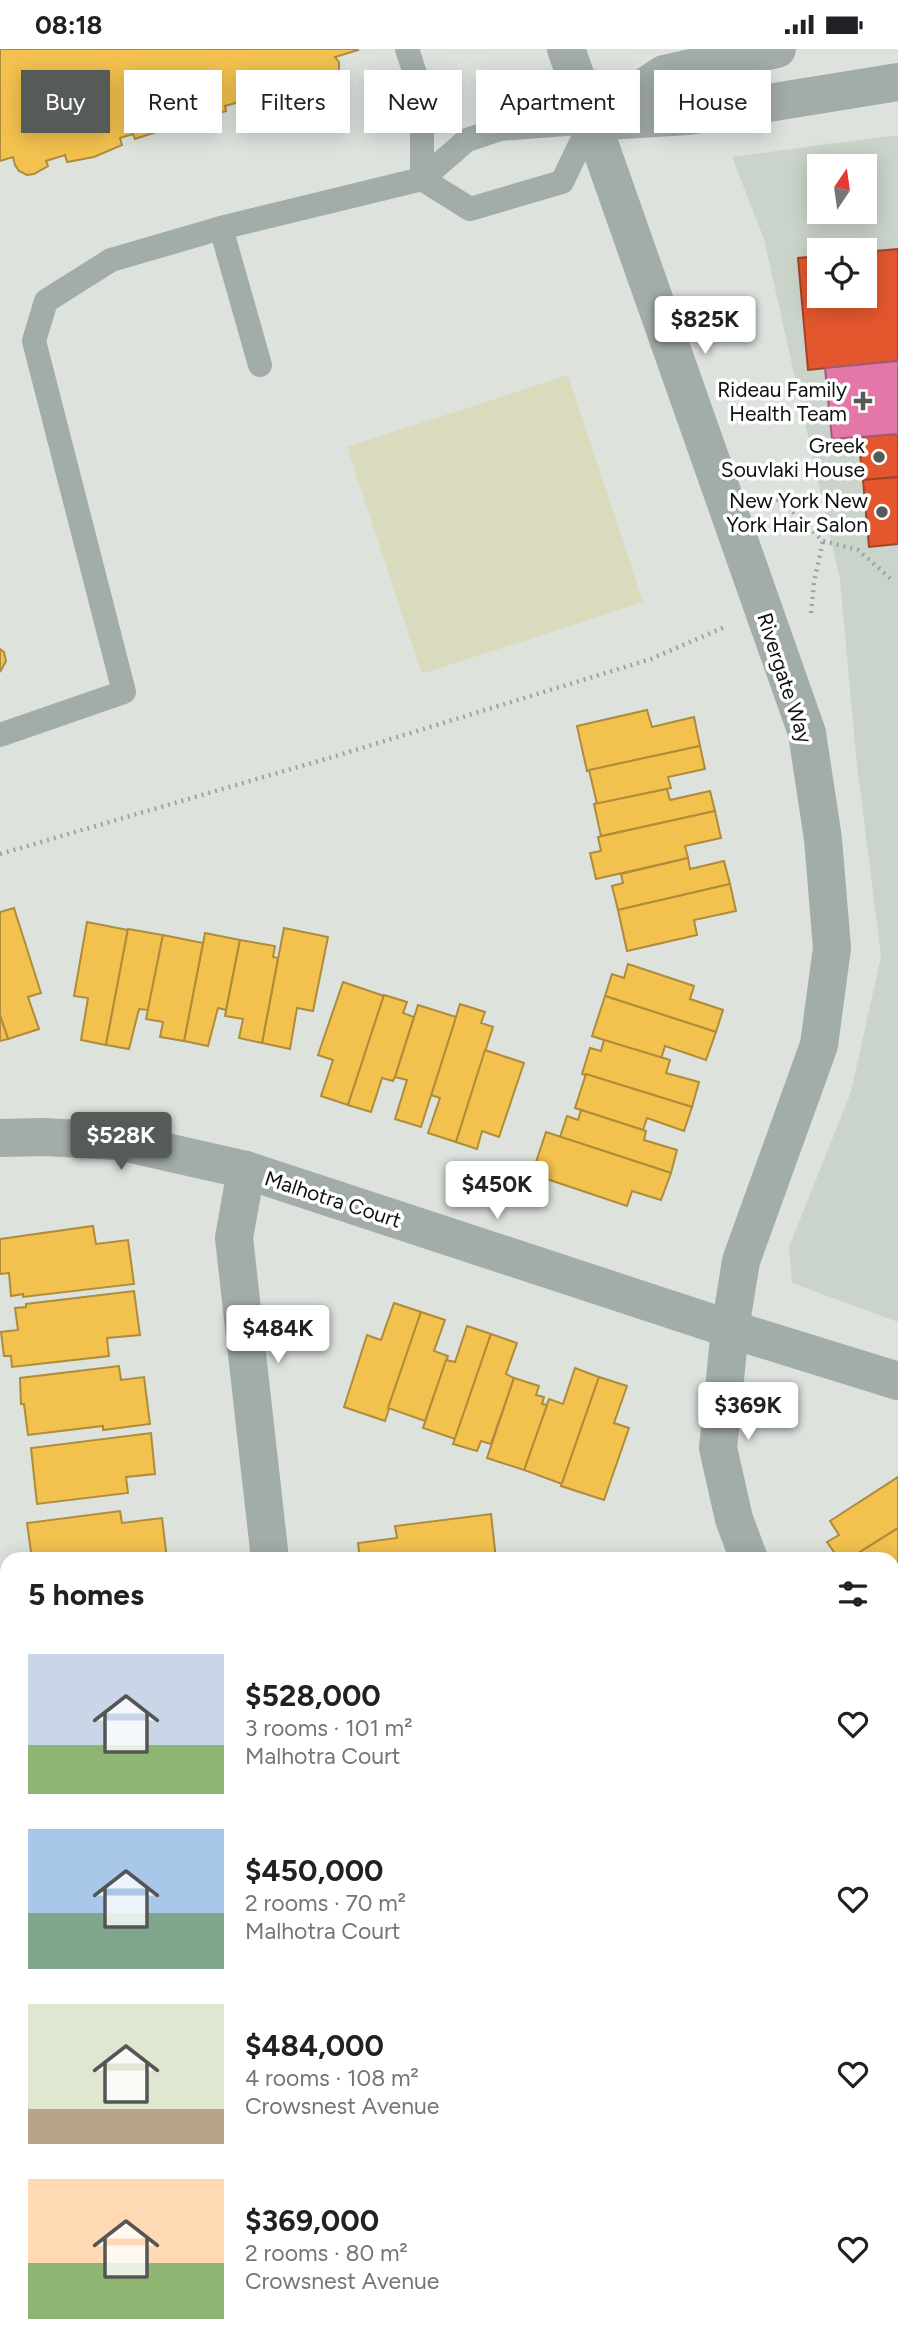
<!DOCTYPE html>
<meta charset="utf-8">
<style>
:root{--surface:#fff;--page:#f6f6f6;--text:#202124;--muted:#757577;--accent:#575b58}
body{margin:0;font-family:Figtree,sans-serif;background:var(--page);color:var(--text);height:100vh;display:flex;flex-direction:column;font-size:26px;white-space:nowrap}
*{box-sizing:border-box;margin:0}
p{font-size:23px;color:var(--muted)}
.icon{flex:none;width:38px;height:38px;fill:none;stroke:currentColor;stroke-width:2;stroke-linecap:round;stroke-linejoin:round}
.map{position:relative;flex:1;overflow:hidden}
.drawer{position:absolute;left:0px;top:1503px;width:900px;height:800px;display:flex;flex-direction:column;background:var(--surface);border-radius:21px 21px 0 0;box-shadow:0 4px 18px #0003}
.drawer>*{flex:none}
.guide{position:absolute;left:21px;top:21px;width:858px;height:63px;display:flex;gap:14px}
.needle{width:46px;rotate:13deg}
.controls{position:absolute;left:807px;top:105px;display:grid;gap:14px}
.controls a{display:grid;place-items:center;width:70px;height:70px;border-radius:0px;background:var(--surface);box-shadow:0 4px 18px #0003;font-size:35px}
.price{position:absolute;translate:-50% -60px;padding:0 16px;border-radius:7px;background:#fff;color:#222;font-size:23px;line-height:46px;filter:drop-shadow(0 2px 4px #0008)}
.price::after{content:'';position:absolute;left:50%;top:42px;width:21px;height:16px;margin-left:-10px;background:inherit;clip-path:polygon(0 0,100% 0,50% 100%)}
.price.active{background:var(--accent);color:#fff}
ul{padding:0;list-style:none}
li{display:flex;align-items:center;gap:21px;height:175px;padding:0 28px}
li span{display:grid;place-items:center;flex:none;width:196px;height:140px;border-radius:0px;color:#555}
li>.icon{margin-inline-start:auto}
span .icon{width:84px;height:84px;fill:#fffc;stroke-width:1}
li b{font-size:30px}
h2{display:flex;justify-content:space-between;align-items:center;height:84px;padding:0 28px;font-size:30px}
.tag{padding:0 24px;border-radius:0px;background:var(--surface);box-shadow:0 4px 18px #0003;font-size:24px;line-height:63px}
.tag.active{background:var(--accent);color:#fff}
.status{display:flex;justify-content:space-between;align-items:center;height:49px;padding:0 35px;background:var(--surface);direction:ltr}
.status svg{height:19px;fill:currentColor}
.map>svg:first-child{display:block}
.built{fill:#cbd4cb;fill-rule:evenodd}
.green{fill:#dadbbd}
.homes{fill:#f2c14e;stroke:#ae8c3b;stroke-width:2}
.shops{fill:#e4572e;stroke:#a44225;stroke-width:2}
.health{fill:#e377a8;stroke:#a3597a;stroke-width:2}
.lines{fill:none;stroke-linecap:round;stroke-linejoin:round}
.path{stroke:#9da5a1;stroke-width:4.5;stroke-dasharray:2 5;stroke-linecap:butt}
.lane{stroke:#a2aca8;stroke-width:24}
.street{stroke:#a2aca8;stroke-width:38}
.poi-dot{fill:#575b58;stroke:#fff;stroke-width:2.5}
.labels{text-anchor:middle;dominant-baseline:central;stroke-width:7;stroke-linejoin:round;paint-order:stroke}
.poi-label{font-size:21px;fill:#0f1210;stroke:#fff;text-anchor:end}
.street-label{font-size:21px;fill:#0f1210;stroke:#fff}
</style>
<div class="status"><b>08:18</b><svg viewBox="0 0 49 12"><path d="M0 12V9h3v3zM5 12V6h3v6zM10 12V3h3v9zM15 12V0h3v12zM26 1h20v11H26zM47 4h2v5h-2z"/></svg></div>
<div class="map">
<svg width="898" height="2302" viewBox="0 0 898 2302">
<rect width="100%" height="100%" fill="#dde2dd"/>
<path class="built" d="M898,86V1273L792,1234L789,1198L851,1043L881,908L856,707L840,531L764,190L732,108ZM819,117H864V163H819ZM819,201H864V247H819Z"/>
<path class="green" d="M568,326L643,553L422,625L347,398Z"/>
<g class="homes">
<path d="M0,0H357L358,1L335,8L339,13V24L335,30L327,33L313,35L311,30L293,35L295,42L270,53L241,58L239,53L225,57L226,62L202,69L201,64L158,77L159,82L135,90L133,85L120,89L122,96L94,108L67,113L65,106L46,112L48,117L34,125L27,126L19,122L15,116L13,108L0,112Z"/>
<path d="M0,600L4,603L6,612L0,623Z"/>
<path d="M647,661L652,678L694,668L700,697L587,722L577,677Z"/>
<path d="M700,697L705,720L668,728L671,739L597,755L589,721Z"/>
<path d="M667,740L670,751L710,742L715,762L601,787L594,755Z"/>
<path d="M715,762L721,789L685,797L688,809L596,830L590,804L601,802L598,788Z"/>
<path d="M688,809L690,820L724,812L730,835L618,861L612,837L623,834L621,825Z"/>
<path d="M730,835L736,862L694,871L697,886L627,902L618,861Z"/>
<path d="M14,859L41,944L28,948L39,980L8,990L0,966V863Z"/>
<path d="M87,873L128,881L106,996L81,991L88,949L74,947Z"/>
<path d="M284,879L328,888L313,962L297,959L290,1000L262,994Z"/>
<path d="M128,880L163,886L148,961L139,960L129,1000L106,996Z"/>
<path d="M205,884L240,891L226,961L218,959L208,997L184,992Z"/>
<path d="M163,886L203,894L184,992L160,988L163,973L146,970Z"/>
<path d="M240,891L275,897L273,908L278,909L262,994L239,989L243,970L225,967Z"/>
<path d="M628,915L694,937L690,950L723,961L716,983L605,947L612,925L624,929Z"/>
<path d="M343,933L384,947L348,1056L321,1047L333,1011L318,1006Z"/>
<path d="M384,946L407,953L403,964L414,968L395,1028L393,1032L382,1029L371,1063L348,1056Z"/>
<path d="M605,947L716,983L706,1011L665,997L661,1010L592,987Z"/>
<path d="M460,955L485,963L481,974L493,978L456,1093L428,1084L440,1049L431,1046Z"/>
<path d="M418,956L456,968L421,1078L395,1070L407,1031L395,1028Z"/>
<path d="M0,966L8,990L0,992Z"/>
<path d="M604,991L670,1011L666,1024L699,1033L692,1058L582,1025L590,999L601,1002Z"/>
<path d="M485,1001L524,1014L499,1088L482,1082L477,1100L456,1093Z"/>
<path d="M586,1025L692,1058L684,1082L647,1069L643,1081L575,1059Z"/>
<path d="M581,1061L643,1081L646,1082L644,1091L677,1101L671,1124L560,1088L567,1067L578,1071Z"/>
<path d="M546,1083L671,1124L661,1151L632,1142L627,1157L532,1125Z"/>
<path d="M93,1177L96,1195L128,1191L134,1235L23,1248V1245L11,1247L9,1224L0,1225V1190Z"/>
<path d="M134,1242L140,1286L107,1289L109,1307L12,1318L11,1307H4L1,1283L18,1281L15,1259L26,1258V1255Z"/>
<path d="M394,1254L421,1263L385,1372L344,1358L367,1286L381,1291Z"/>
<path d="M421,1263L445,1271L434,1302L448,1307L425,1372L388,1359Z"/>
<path d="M467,1277L491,1285L455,1390L423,1379L446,1311L455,1313Z"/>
<path d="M491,1285L517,1294L506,1325L514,1329L491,1395L481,1392L477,1402L453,1395Z"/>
<path d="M119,1317L121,1331L144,1328L150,1375L103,1381V1377L28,1386L24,1355H21L20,1329Z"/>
<path d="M575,1319L599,1328L562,1435L524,1421L549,1350L563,1355Z"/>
<path d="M599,1328L627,1337L614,1374L629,1379L604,1451L561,1437Z"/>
<path d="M514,1329L539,1337L536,1346L544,1348L542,1355L547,1356L524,1421L487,1409Z"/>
<path d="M151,1384L155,1425L126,1428L128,1444L37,1455L31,1399Z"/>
<path d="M898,1428V1479L849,1510H839L827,1493L839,1486L830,1472Z"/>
<path d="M120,1462L122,1474L162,1469L167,1510H32L27,1474Z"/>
<path d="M491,1465L496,1510H360L358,1494L397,1489L395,1477Z"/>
<path d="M898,1479V1528L896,1529L892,1524V1510H849Z"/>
<path d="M898,1541V1573L892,1577V1545Z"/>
<path d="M892,2093L898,2102V2147L892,2138Z"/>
<path d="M892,2138L898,2147V2220L892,2212Z"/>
<path d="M7,2233V2286L0,2289V2236Z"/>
<path d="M68,2296H85L87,2302H50Z"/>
<path d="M298,2296H345L346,2302H250Z"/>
</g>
<g class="shops">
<path d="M898,200V312L808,321L798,209L819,207V247H864V203Z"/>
<path d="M898,385V428L863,431L858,388Z"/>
<path d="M898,428V495L869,498L863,431Z"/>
</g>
<path class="health" d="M898,312V385L832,390L825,319Z"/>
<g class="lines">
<g class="path">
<path d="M770,448L782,452L823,492L858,501L891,530"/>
<path d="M811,564L814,533L823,492"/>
<path d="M0,805L339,706L651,610L727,577"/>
</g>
<g class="lane">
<path d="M407,0L422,46V130"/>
<path d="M422,130L470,160L562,133L591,73"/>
<path d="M221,179L260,316"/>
<path d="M0,686L124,643L34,292L46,252L111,211L221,179L422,130L467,91L500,80L591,73"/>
</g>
<g class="street">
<path d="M566,0L807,684L823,790L832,899L819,996L741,1212L730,1280L718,1399L734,1470L749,1510"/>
<path d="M593,72L664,25L777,0"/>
<path d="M591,73L688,67L898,33"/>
<path d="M0,1089L44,1088L118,1092L246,1121L730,1280L898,1332"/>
<path d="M246,1121L234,1189L270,1510"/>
<path d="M892,1798L898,1818"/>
<path d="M892,1939L898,1924"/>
<path d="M828,2299V2302"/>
<path d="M485,2302V2296"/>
</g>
</g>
<g class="poi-dot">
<path d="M859.5 341.5h7v7h7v7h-7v7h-7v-7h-7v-7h7z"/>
<circle cx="879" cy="408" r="7"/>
<circle cx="882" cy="463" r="7"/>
</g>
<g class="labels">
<g class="poi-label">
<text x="847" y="340">Rideau Family<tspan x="847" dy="24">Health Team</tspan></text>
<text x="865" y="396">Greek<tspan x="865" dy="24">Souvlaki House</tspan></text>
<text x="868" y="451">New York New<tspan x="868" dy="24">York Hair Salon</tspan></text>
</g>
<g class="street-label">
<text transform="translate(785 629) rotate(72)">Rivergate Way</text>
<text transform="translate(333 1150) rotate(18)">Malhotra Court</text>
</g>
</g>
</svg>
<div class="controls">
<a><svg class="needle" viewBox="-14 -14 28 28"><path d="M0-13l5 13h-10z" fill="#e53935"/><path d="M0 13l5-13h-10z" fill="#757577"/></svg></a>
<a><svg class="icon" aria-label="locate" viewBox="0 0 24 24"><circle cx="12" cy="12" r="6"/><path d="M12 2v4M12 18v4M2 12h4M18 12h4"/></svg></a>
</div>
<b class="price" style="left:705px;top:307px">$825K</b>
<b class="price active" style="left:121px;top:1123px">$528K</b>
<b class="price" style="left:497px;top:1172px">$450K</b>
<b class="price" style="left:278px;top:1316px">$484K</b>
<b class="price" style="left:748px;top:1393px">$369K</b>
<div class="guide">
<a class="tag active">Buy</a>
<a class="tag">Rent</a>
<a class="tag">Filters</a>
<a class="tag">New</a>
<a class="tag">Apartment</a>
<a class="tag">House</a>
</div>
<section class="drawer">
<h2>5 homes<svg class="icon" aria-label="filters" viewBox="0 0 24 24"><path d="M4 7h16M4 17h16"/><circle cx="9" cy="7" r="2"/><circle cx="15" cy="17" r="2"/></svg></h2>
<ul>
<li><span style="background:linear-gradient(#c9d6e8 65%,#8fb573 0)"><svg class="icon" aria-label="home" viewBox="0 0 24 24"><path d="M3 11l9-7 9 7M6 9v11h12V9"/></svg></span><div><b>$528,000</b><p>3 rooms · 101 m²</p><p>Malhotra Court</p></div><svg class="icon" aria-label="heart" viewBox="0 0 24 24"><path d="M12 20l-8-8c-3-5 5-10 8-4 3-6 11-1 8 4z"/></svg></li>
<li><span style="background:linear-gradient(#a9c7e8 60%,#7fa58c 0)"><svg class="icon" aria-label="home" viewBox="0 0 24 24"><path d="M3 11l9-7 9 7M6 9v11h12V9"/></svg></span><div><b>$450,000</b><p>2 rooms · 70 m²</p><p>Malhotra Court</p></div><svg class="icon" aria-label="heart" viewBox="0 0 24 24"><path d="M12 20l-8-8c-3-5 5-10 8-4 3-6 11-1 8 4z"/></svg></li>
<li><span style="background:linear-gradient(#dfe7d0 75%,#b9a48a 0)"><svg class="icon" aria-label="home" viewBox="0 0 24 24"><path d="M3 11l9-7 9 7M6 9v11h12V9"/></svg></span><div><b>$484,000</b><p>4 rooms · 108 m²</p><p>Crowsnest Avenue</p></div><svg class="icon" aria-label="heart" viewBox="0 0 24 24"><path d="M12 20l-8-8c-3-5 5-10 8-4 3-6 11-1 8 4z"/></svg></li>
<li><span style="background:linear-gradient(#ffd9b3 60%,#8fb573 0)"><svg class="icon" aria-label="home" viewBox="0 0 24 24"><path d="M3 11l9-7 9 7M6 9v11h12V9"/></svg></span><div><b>$369,000</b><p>2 rooms · 80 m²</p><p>Crowsnest Avenue</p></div><svg class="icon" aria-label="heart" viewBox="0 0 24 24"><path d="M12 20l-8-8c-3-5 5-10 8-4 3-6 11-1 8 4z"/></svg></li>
</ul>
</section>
</div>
